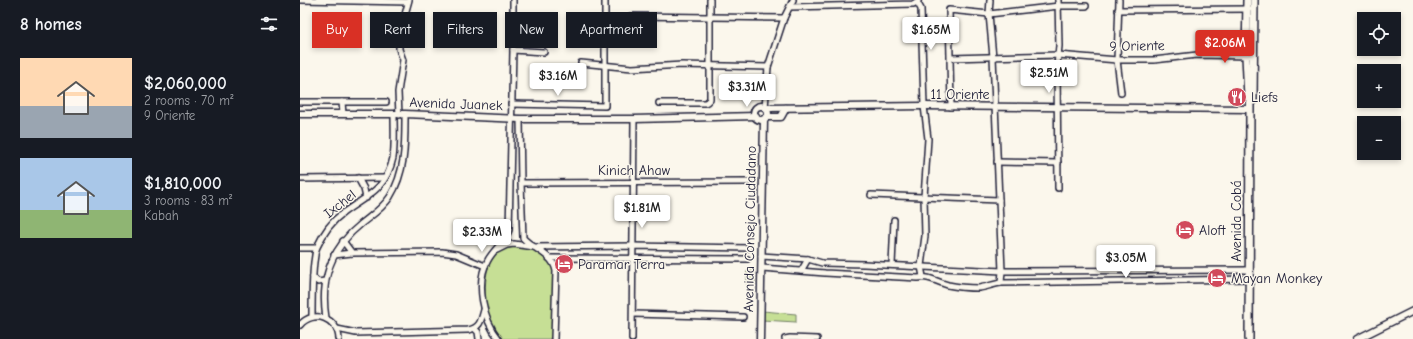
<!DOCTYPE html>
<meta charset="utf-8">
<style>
:root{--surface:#171b24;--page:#20242c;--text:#f1f3f6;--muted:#9ea1a6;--accent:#d93025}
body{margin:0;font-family:"Comic Neue",sans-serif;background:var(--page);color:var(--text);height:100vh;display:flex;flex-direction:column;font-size:15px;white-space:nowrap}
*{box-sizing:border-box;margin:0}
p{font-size:13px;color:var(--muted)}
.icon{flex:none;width:22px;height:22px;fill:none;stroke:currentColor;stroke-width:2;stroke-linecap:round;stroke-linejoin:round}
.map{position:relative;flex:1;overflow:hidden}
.panel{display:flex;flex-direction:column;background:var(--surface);width:300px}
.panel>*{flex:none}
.banner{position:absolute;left:12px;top:12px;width:380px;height:36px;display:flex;gap:8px}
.buttons{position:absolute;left:1057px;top:12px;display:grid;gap:8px}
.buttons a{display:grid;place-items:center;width:44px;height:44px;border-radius:0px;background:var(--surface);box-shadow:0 2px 6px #0003;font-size:20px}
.price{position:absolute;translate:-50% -34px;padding:0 9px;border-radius:4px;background:#fff;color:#222;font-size:13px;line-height:26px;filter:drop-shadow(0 1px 2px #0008)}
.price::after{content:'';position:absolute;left:50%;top:24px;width:12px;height:9px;margin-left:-6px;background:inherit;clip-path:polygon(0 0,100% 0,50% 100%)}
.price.current{background:var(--accent);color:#fff}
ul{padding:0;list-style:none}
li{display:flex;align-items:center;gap:12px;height:100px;padding:0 20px}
li span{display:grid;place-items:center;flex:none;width:112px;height:80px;border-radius:0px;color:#555}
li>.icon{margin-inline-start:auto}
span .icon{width:48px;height:48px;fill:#fffc;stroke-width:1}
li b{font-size:17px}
h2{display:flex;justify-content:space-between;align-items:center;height:48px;padding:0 20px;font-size:17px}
.tag{padding:0 14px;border-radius:0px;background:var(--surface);box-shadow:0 2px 6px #0003;font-size:14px;line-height:36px}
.tag.current{background:var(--accent);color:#fff}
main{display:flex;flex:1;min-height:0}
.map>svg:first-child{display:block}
.green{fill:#c6df95;stroke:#748068}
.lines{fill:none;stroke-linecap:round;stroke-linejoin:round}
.minor-casing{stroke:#22223b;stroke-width:8}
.tertiary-casing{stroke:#22223b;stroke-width:9}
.secondary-casing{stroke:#22223b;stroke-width:10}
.minor{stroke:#fbf7ec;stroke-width:5}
.tertiary{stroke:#fbf7ec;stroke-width:6}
.secondary{stroke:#fbf7ec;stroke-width:7}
.labels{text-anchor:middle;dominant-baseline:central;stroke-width:3;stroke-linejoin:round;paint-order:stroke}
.street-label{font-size:14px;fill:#22223b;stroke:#fbf7ec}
.poi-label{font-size:14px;fill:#22223b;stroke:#fbf7ec;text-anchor:start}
</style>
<main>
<section class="panel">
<h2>8 homes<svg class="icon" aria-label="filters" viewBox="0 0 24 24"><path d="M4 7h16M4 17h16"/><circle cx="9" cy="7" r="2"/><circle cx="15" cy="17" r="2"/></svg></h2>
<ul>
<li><span style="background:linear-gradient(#ffd9b3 60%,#9aa5b1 0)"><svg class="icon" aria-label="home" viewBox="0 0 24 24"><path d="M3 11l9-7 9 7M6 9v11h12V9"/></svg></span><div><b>$2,060,000</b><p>2 rooms · 70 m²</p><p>9 Oriente</p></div></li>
<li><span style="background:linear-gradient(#a9c7e8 65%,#8fb573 0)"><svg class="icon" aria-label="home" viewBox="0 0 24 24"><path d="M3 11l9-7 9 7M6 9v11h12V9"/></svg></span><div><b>$1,810,000</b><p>3 rooms · 83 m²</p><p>Kabah</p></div></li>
</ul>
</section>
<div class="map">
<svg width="1113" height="339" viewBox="0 0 1113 339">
<rect width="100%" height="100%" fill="#fbf7ec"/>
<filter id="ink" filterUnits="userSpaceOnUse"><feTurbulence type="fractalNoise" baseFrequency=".025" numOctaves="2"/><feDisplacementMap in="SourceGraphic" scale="8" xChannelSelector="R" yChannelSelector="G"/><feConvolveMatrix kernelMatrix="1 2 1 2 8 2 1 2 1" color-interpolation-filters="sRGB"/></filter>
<g filter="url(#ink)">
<g class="green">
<path d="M224,247C237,250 244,256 253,265V335L249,339H201C197,333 193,327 190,320C183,306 183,266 195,254C202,247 215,247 224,247Z"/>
<path d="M454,270L455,284L447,285V271Z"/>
<path d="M463,311L496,314V322L462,320Z"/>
</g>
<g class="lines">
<g class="minor-casing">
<g id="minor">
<path d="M0,0L108,2"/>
<path d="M213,0V50L244,52"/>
<path d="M819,0L817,60L821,93"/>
<path d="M617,2L621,9L624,106L628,139L624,197L625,236L621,266L623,277"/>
<path d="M490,7L613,4L618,1"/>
<path d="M818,10L949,9"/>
<path d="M331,16L484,18"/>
<path d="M651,58L758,55L817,60H854L897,55L949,56"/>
<path d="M281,63L332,68L382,65L468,67"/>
<path d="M0,102H86"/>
<path d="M42,102L43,114"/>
<path d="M359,103H405L407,102L410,99V0"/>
<path d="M211,104L305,106V0"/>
<path d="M651,107L649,10L689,14L759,6H786"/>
<path d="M465,108L468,67L484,18L493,0"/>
<path d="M99,115L98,92L103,60L99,49V36L109,0"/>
<path d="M220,119L221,183L223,238C234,250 253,254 256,271L254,339"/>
<path d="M697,162L758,163"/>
<path d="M58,178L64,189L66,198"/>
<path d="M0,179L85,178"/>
<path d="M221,183L448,182"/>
<path d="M758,188L757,65L759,46L758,0"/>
<path d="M571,195L699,200"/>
<path d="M43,241L52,253"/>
<path d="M0,248H16"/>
<path d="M197,250L207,245L214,244L234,247L333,246L449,248"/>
<path d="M34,255L52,253L142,252L156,254L185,266"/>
<path d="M461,256L508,259L522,263L564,264L702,271L949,270"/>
<path d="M249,258L447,259"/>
<path d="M592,265L594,220"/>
<path d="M462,268L525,273L618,278C631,276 636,282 648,285C657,287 670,288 679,288C686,287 694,284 701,283L702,271L693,57L689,14L690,0"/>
<path d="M501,271L508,259"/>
<path d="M13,277L18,282L25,281"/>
<path d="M701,283L949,279"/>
<path d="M333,314L443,317"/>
<path d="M12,317C12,298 12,280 14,262C15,257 15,251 17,247C23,234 32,221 43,213C66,196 86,190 93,158C95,144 94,129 94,115"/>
<path d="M26,318C20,280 30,249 61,224C72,215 82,209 90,197C106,171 105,143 105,114"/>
<path d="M0,325C14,309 38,318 39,339"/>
<path d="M37,329L56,333L168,330C180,328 181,321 184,310"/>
<path d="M175,329L178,332L179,339"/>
<path d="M199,339C183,320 175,282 188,260C194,249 205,242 209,230L213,50"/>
<path d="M332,339L334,119"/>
<path d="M485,339L490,338L517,339"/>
</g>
</g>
<g class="tertiary-casing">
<g id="tertiary">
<circle cx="461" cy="113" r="7"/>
<path d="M466,108L624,106L950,109"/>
<path d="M0,114H105L220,119H334L456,116"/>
<path d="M467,117H481L486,108"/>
<path d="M460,339L464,119"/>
<path d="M1057,339L1113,311"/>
</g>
</g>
<g class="secondary-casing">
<g id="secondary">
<path d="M947,0L946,56L948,97"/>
<path d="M949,339L950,109V103L953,100L954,0"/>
</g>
</g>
<use href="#minor" class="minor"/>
<use href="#tertiary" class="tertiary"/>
<use href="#secondary" class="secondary"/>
</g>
</g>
<defs>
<g id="restaurant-disc" transform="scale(1)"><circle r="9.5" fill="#d1495b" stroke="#fbf7ec"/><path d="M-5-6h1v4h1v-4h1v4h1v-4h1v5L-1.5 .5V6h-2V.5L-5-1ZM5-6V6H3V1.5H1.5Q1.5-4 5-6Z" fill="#fff"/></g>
<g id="hotel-disc" transform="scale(1)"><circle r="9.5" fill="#d1495b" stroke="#fbf7ec"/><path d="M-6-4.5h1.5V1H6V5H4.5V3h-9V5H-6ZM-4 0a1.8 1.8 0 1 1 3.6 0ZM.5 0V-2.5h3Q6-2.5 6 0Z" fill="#fff"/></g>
</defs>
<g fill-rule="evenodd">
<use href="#restaurant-disc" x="937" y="97"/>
<use href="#hotel-disc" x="885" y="230"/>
<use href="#hotel-disc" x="264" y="264"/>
<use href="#hotel-disc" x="917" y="278"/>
</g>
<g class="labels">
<g class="street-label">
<text transform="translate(837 46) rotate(-1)">9 Oriente</text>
<text x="660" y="94">11 Oriente</text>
<text transform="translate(156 104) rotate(2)">Avenida Juanek</text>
<text x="334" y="170">Kinich Ahaw</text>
<text transform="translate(40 204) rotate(-38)">Ixchel</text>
<text transform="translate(936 221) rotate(-90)">Avenida Cobá</text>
<text transform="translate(450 229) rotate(-89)">Avenida Consejo Ciudadano</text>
</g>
<g class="poi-label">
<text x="951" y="97">Liefs</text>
<text x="899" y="230">Aloft</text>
<text x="278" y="264">Paramar Terra</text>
<text x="931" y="278">Mayan Monkey</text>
</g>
</g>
</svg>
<div class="buttons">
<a><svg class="icon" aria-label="locate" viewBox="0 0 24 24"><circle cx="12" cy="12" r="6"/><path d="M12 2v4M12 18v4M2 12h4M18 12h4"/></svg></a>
<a>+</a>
<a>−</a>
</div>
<b class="price" style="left:631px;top:51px">$1.65M</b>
<b class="price current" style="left:925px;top:64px">$2.06M</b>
<b class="price" style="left:749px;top:94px">$2.51M</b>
<b class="price" style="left:258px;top:97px">$3.16M</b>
<b class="price" style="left:447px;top:108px">$3.31M</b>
<b class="price" style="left:342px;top:229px">$1.81M</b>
<b class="price" style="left:182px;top:253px">$2.33M</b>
<b class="price" style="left:826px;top:279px">$3.05M</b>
<div class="banner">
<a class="tag current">Buy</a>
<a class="tag">Rent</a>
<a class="tag">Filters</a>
<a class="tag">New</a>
<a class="tag">Apartment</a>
</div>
</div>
</main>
